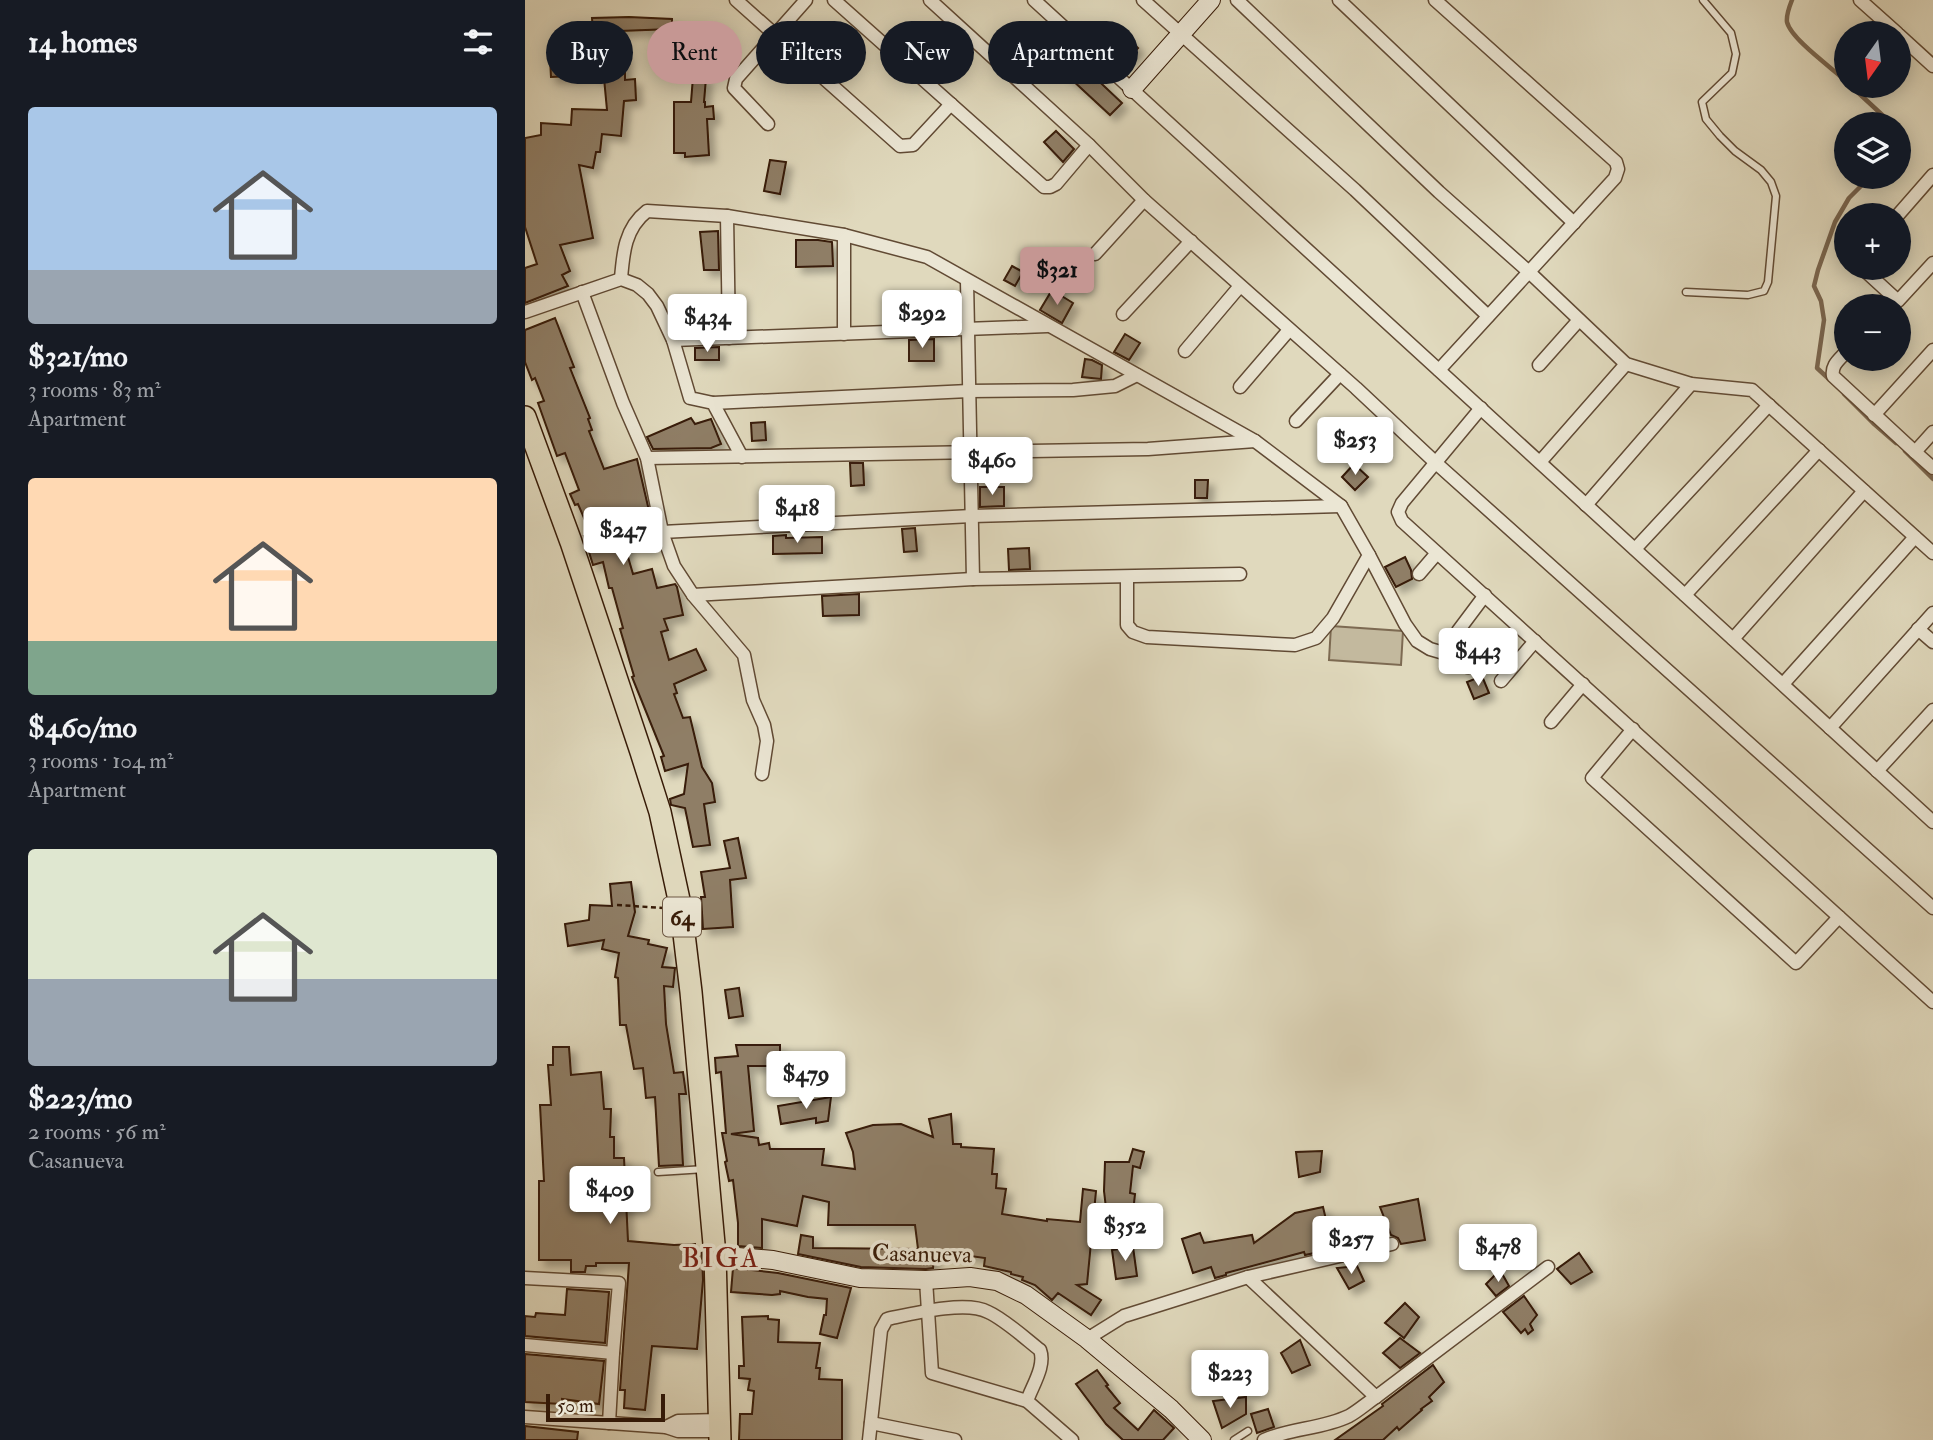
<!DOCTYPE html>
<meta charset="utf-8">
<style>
:root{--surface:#171b24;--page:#20242c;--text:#f1f3f6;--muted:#9ea1a6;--accent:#c59692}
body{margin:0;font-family:"IM FELL Double Pica",serif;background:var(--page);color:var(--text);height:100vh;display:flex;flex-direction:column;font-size:26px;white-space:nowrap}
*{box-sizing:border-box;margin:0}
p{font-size:23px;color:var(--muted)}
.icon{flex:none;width:38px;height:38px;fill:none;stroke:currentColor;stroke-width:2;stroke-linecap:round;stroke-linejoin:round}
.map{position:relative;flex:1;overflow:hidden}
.sheet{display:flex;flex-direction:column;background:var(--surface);width:525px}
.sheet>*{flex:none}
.guide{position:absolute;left:21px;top:21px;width:665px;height:63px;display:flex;gap:14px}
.needle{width:46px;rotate:194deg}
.fabs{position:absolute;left:1309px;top:21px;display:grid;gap:14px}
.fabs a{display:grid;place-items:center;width:77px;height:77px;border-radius:50%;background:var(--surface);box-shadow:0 4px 18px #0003;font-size:35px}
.scale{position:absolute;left:21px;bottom:18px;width:119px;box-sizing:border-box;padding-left:7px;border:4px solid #371b07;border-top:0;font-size:19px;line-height:24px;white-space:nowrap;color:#371b07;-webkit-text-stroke:5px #ebe6d4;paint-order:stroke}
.price{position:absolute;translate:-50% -60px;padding:0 16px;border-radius:7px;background:#fff;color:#222;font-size:23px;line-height:46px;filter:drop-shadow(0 2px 4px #0008)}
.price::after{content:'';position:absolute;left:50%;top:42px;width:21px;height:16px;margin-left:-10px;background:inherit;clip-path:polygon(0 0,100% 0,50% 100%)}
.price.current{background:var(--accent);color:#111}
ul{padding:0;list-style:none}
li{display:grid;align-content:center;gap:14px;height:371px;padding:0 28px}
li span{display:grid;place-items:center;height:217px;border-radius:7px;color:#555}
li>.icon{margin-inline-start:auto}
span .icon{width:126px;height:126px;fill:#fffc;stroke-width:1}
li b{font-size:30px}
h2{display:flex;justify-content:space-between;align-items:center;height:84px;padding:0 28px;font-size:30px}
.tag{padding:0 24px;border-radius:32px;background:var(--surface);box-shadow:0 4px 18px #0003;font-size:24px;line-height:63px}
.tag.current{background:var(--accent);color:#111}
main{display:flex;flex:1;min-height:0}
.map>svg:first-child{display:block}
.green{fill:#c3b99e;stroke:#7d6a52;stroke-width:2}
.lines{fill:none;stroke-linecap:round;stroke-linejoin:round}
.stream{stroke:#7a664f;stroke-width:4.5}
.building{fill:#8f7e66;stroke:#371b07;stroke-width:2;filter:url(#shadow)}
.lane-casing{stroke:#614a34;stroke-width:9}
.street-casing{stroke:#614a34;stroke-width:15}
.secondary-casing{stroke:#371b07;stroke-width:20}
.primary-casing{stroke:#371b07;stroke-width:24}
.path{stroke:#371b07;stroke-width:2.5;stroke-dasharray:5 3.5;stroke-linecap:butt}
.lane{stroke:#ebe6d4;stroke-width:6}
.street{stroke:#ebe6d4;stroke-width:12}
.secondary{stroke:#ebe6d4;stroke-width:18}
.primary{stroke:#e0d9bd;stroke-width:21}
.labels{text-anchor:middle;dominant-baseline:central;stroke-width:7;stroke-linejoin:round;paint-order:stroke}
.shield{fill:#ebe6d4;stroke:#6d5844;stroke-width:2}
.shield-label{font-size:23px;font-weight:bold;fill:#371b07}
.street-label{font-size:24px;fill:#371b07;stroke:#ebe6d4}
.quarter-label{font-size:28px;letter-spacing:2px;fill:#7a1f14;stroke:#ebe6d4}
</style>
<main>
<section class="sheet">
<h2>14 homes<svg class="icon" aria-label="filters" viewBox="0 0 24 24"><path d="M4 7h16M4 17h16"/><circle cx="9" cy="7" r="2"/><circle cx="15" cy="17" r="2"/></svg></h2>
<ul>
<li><span style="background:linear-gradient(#a9c7e8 75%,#9aa5b1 0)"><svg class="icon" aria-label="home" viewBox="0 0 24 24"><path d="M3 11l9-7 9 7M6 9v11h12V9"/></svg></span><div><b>$321/mo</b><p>3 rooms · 83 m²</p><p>Apartment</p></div></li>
<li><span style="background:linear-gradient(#ffd9b3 75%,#7fa58c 0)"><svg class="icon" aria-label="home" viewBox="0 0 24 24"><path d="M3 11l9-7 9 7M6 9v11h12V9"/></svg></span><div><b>$460/mo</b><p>3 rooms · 104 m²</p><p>Apartment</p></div></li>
<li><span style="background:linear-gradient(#dfe7d0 60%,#9aa5b1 0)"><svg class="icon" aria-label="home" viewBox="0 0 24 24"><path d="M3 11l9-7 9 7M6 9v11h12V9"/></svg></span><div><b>$223/mo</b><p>2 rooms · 56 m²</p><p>Casanueva</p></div></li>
</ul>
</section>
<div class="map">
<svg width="1408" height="1440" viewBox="0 0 1408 1440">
<defs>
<filter id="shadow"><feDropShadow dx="6" dy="6" stdDeviation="3.5" flood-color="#0004"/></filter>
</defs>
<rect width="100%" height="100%" fill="#e0d9bd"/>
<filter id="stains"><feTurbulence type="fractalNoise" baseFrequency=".00286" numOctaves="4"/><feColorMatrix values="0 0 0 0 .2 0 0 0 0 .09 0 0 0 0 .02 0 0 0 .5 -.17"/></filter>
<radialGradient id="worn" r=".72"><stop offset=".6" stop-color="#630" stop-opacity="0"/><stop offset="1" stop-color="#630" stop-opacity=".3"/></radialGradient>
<path class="green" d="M806,626L878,631L876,665L804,660Z"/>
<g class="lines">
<g class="stream">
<path d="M1267,0C1265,5 1261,15 1262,22C1266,39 1307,68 1321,81"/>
<path d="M1326,86L1367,124"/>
<path d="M1305,380L1292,368L1299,320L1296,301L1289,286L1293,270L1310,222L1324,198L1339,183L1357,177"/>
<path d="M1319,394L1348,423L1371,443"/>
<path d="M1380,451L1408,479"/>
</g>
</g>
<g class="building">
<path d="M104,17L147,19V29L68,32L67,18Z"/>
<path d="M592,29L613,48L602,60L581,42Z"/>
<path d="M145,44L163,48L164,45L180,49L175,71L141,63Z"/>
<path d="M544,53L597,103L585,115L532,66Z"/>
<path d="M100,54V80L110,79L111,100L99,101L96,136L77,134L75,152H71L68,168L54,165L68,238L35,245L45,271L37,275L43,286L0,303V268L12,264L0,227V138L16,135V123L46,125L47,109L82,110L79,78H71V75L26,77L25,58Z"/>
<path d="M168,77L181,78L179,102H180V107L188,106L189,119H182L184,155L160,157V153H149V102H166Z"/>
<path d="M531,131L549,149L538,162L519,142Z"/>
<path d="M245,160L261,162L255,194L239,191Z"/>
<path d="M193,231L194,270H179L175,232Z"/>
<path d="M271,240H293L307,242L308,266L271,267Z"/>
<path d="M487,266L498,272L490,286L479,280Z"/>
<path d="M527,290L548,303L537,323L515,310Z"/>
<path d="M30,318L49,367L45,368L65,418L63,419L67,430L64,431L79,469L112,459L125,515L93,523L108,574L127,569L132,588L150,584L152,587L158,615L139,619L143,630L136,632L144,660L171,649L181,670L149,684L152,693L149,694L158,718L165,717L177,767L187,783L190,802L179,804L185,845L168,847L160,808L146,805L145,799L159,794L163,764L140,771L136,757L139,756L107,677L109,676L95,629L98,628L87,588H84L78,562L68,565L59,536L66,534L53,504L50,505L45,494L54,490L40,453L32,456L13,403L19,401L10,378L7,380L0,362V330Z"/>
<path d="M600,334L615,343L604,360L589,352Z"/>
<path d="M409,339V361H384V340Z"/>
<path d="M194,347V360H170V348Z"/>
<path d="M560,359L567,360L577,365L576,379L557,377Z"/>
<path d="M166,418L170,424L186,419L196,444L186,448L128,449L122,437Z"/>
<path d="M240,422L241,440L227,441L226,423Z"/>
<path d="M325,463H338L339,485L326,486Z"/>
<path d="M829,464L843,477L830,490L817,477Z"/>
<path d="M670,480H683L682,498H670Z"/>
<path d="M455,487H479V506L455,507Z"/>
<path d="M390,528L392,551L379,552L377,529Z"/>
<path d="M261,535V538L297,537V553L248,554V536Z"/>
<path d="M504,548L505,569L484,570L483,549Z"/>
<path d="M880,557L886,570L887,579L871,587L860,567Z"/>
<path d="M334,594V615L298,616L297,596Z"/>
<path d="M957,676L964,693L949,699L942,682Z"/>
<path d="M213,838L221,878L205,880L208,927L178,929L176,897H180L176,872L205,868L199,841Z"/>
<path d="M106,882L110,912L103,936L124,940L123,944L142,948L137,967L150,968L148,987L139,986L141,1024L149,1073L158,1072L161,1094H154L158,1165L134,1166L130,1097L121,1098L118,1068L109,1069L101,1025H95L93,978L90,977L94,953L77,949L79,940L43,946L40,924L64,920L65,905L87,906L85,884Z"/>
<path d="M214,988L218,1016L204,1018L200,990Z"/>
<path d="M211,1045H255V1066H223L229,1131L206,1134L233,1138L234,1145L244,1143L245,1149H299L297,1165L330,1169L328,1152L321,1133L348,1125L376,1124L408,1137L404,1119L426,1114L428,1144H436V1147L469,1149L467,1174H472L471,1188L481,1189L477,1214L522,1221V1219L555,1222L558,1189L571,1191L562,1284L552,1285L576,1300L566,1315L533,1293L527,1300L510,1285L497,1280L498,1277L486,1274V1272L459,1266L460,1258L410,1251L408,1268L401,1269L336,1267L273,1254L276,1235L288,1237V1248L393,1249L390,1225H303L304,1202L278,1196L272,1226L237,1219V1248L213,1246V1223L208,1180L204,1181L200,1162L202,1161L197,1133H201L196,1072L191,1073L190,1058L213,1056Z"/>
<path d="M28,1047H44L46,1075L76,1072L79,1109H86L85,1137H89V1158H99L103,1241L149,1245L170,1244V1254L177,1253L178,1280L172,1349L127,1346L120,1410L99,1408L100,1390H95L104,1263H71V1266H61L60,1272H46V1260H14V1181H19L15,1105H26L23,1065H28Z"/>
<path d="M256,1068L282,1069V1082H256Z"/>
<path d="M306,1097L303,1121L291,1123V1118L256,1124L253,1106Z"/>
<path d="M608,1149L619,1152L615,1168L608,1166L605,1193L610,1194L608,1212L581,1208L579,1191L580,1162H604Z"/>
<path d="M797,1151L795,1172L774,1177L771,1152Z"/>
<path d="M893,1199L900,1240L876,1244L873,1238L866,1235L855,1207Z"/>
<path d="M798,1207L808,1249L780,1255L779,1252L701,1273V1275L690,1278L686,1267L668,1273L657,1239L675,1233L679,1243L727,1235L729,1243L770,1213Z"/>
<path d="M608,1247L612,1276L591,1279L587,1250Z"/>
<path d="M1054,1253L1067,1272L1046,1284L1032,1269Z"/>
<path d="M832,1266L839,1281L824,1289L812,1268Z"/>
<path d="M208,1268L253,1273L326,1288L312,1338L295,1334L299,1315H301L302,1299L283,1297L255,1291V1294L247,1295L206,1292Z"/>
<path d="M975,1270L984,1286L971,1296L961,1284Z"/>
<path d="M42,1289L84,1292L80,1343L0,1336V1316L10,1317L11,1313L40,1315Z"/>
<path d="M999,1296L1012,1315L1005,1324L1008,1330L1003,1334L1000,1329L996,1333L978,1312Z"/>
<path d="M880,1303L894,1317L879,1338L860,1323Z"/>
<path d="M243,1316V1319L254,1320L253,1342L295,1343L291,1368H295L294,1379L317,1380V1440H214L215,1414H227L229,1391L223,1390L225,1379L214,1378V1366H219L217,1317Z"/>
<path d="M875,1338L895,1353L875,1368L858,1353Z"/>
<path d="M775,1340L785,1365L767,1373L756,1353Z"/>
<path d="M0,1354L79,1361L74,1404L37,1399V1404L0,1402Z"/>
<path d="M908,1365L919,1382L904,1397L907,1401L896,1409L897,1410L874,1430L872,1427L858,1440H810L858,1406L857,1404Z"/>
<path d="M572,1370L583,1385L581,1386L595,1403L589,1408L613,1430L629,1410L649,1428L638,1440H598L581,1424L551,1384Z"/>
<path d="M721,1397V1414L697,1428L688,1401Z"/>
<path d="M743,1409L749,1427L732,1433L726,1414Z"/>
<path d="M0,1426L53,1432L52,1440H0Z"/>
</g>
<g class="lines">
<g class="lane-casing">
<g id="lane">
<path d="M1161,292L1223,295L1239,291L1243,282L1251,196L1246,182L1236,170L1210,151L1195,136L1181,119L1177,102L1207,73L1211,54L1206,33L1178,0"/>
<path d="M133,1172L180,1169"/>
<path d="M709,1440L723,1431"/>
</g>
</g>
<g class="street-casing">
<g id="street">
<path d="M211,0L375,146L388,145L426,104"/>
<path d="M309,0L519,187H525L531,184L564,145"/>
<path d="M405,0L564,145L619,200L831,388L911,463L1408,908"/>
<path d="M509,0L1408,822"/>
<path d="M618,0L830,190L963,316"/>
<path d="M712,0L914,192L1004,272L1101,364L1166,384L1227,390L1408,553"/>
<path d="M814,0L1049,223"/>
<path d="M910,0L1091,162L1093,169L1090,178L914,370"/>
<path d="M1335,0L1372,33"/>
<path d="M1374,35L1408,66"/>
<path d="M243,124L209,88L211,79L281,0"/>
<path d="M1373,215L1408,175"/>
<path d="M202,216L204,338"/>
<path d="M570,254L619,200"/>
<path d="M1337,268L1373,301L1408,263"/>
<path d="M96,279C98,253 100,228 122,211L202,216L319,235L402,257L730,441L816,506L844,555L808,618L791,638L770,645L622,637L608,632L602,625V577"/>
<path d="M442,281L448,579"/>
<path d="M57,292L98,403L122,458L137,532L149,566L168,595L219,655L228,700L239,725L242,741L237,774"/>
<path d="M0,312L96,279L112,285L123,294L132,306L148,340L165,398L188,403L217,457"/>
<path d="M598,314L666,241"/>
<path d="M319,334V235"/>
<path d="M148,340L522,326"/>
<path d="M660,351L715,286"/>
<path d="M1321,352C1314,360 1306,365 1308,376L1390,452L1408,432"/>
<path d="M1014,365L1054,320"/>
<path d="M715,387L764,330"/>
<path d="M188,403L444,391L548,390L590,386L612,375"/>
<path d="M956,408L877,503L873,512L877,521L1408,1002"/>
<path d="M1349,415L1408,350"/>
<path d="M771,421L815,374"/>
<path d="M833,452L864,420"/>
<path d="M1390,452L1408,468"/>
<path d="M122,458L623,449L730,441"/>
<path d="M1015,462L1101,364"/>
<path d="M1061,505L1166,384"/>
<path d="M137,532L447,516L816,506"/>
<path d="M1110,549L1244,405"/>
<path d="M844,555L880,624L892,641L905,649L929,656L943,667"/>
<path d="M894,574L912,553"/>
<path d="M168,595L448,579L715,574"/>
<path d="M1160,595L1294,450"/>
<path d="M1393,629L1408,642"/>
<path d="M933,631L960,595"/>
<path d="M1208,639L1339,491"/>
<path d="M976,681L1010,641"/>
<path d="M1258,684L1390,537"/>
<path d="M1026,722L1058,684"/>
<path d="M1305,728L1408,613"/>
<path d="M1108,729L1067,778L1271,963L1314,917"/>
<path d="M1352,771L1408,710"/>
<path d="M723,1277L851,1397"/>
<path d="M0,1278L94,1283L88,1353L84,1423"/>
<path d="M401,1280L407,1373L502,1401L547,1440"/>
<path d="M562,1339L599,1316L723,1277L867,1244"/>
<path d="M0,1345L88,1353"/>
<path d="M0,1417L141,1427L153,1431H195"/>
<path d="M346,1423L430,1440"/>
<path d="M141,1427L153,1421L195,1420"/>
<path d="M344,1440L356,1330L362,1319C386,1314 441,1300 463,1312C479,1319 501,1339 515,1350C521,1366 507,1386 502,1401"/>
<path d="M739,1440C766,1428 797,1429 824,1416C833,1411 842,1403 851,1397L1023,1267"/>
</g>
</g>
<g class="secondary-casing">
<g id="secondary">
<path d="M607,89L686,0"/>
<path d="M190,1255L248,1260L335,1278L401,1280L445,1277L472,1281L501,1295L562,1339L646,1409L677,1440"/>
</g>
</g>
<g class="primary-casing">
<path id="primary" d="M0,417L46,542L116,752L135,812L156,909L166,992L190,1255L195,1440"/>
</g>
<path class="path" d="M92,905L139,908"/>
<use href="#lane" class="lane"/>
<use href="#street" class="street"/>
<use href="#secondary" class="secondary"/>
<use href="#primary" class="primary"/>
</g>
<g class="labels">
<rect class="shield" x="138" y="897.5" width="38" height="39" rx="5"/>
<g class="shield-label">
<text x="157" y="917">64</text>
</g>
<g class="street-label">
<text transform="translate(397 1254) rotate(1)">Casanueva</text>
</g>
<g class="quarter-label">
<text x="196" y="1258">BIGA</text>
</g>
</g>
<rect width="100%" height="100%" filter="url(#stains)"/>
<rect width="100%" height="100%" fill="url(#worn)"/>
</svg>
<div class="fabs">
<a><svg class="needle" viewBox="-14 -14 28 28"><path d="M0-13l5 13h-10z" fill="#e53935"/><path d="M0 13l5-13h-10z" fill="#9ea1a6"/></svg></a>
<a><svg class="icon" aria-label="layers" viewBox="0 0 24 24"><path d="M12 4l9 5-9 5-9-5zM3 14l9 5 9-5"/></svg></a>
<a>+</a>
<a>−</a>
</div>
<div class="scale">50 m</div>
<b class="price current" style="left:532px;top:307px">$321</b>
<b class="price" style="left:397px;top:350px">$292</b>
<b class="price" style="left:182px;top:354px">$434</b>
<b class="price" style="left:830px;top:477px">$253</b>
<b class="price" style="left:467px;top:497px">$460</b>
<b class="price" style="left:272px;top:545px">$418</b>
<b class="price" style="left:98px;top:567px">$247</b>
<b class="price" style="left:953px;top:688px">$443</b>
<b class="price" style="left:281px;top:1111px">$479</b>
<b class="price" style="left:85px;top:1226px">$409</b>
<b class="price" style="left:600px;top:1263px">$352</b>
<b class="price" style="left:826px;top:1276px">$257</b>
<b class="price" style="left:973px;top:1284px">$478</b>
<b class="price" style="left:705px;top:1410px">$223</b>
<div class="guide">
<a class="tag">Buy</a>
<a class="tag current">Rent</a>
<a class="tag">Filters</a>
<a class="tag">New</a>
<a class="tag">Apartment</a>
</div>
</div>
</main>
